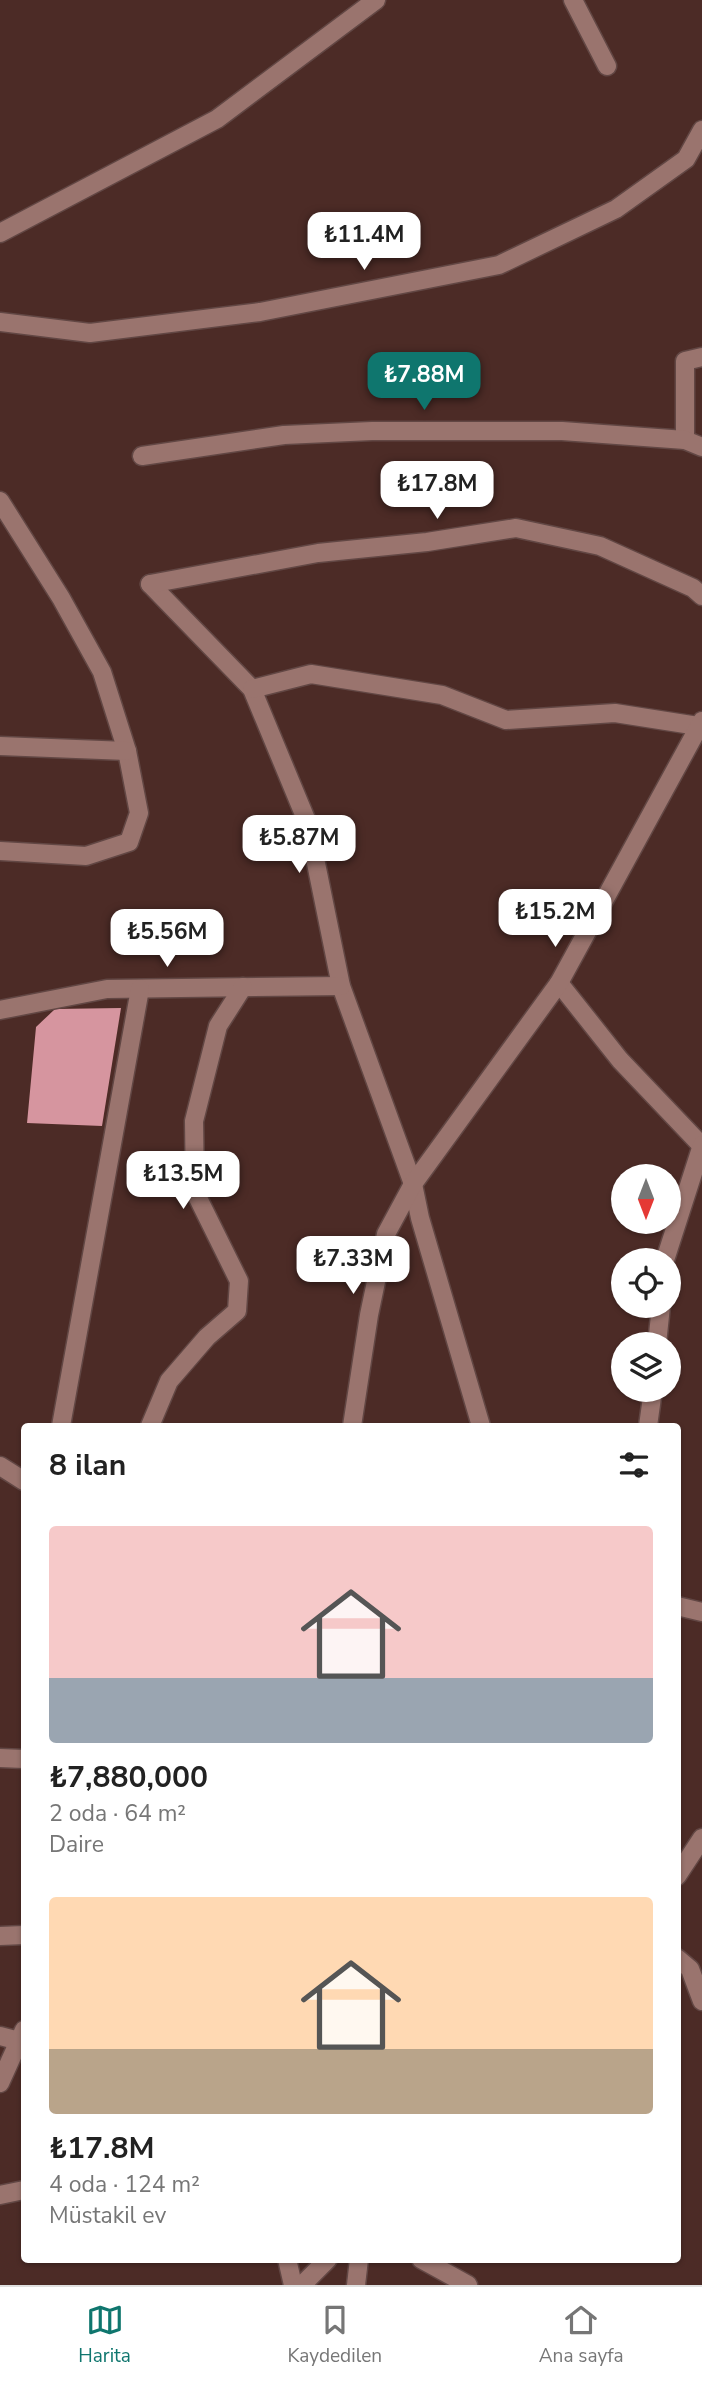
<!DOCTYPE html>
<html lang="tr">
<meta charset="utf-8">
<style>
:root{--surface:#fff;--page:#f2f2f2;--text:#222;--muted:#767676;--line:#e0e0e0;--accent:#0f766e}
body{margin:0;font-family:"Nunito Sans",sans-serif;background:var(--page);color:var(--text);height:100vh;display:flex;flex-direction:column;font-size:26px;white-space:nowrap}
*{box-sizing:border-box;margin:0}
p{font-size:23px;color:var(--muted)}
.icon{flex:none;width:38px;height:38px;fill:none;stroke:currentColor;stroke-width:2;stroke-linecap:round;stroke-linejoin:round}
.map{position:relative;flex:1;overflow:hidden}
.panel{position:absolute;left:21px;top:1423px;width:660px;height:840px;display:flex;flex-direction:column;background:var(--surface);border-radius:7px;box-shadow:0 2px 5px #0004}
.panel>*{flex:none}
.needle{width:46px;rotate:180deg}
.fabs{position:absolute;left:611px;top:1164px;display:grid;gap:14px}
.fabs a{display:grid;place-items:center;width:70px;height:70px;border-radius:50%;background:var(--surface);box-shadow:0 2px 5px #0004;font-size:35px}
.price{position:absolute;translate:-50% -60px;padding:0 16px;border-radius:14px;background:#fff;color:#222;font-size:23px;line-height:46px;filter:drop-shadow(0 2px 4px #0008)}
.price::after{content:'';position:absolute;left:50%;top:42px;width:21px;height:16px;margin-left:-10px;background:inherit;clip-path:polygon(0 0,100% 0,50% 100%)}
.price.selected{background:var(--accent);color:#fff}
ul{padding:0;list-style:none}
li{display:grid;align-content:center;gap:14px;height:371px;padding:0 28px}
li span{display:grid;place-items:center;height:217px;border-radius:7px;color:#555}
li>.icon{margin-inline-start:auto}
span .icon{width:126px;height:126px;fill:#fffc;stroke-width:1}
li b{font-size:30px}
h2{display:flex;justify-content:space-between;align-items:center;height:84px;padding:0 28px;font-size:30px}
.tabs{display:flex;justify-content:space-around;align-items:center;height:98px;border-top:2px solid var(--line);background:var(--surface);font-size:19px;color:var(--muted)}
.tabs a{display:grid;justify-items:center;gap:4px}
.tabs .selected{color:var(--accent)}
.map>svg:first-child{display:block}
.building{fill:#d6959f}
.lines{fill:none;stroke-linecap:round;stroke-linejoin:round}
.minor-casing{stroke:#624744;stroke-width:21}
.minor{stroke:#9a746e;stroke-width:18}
</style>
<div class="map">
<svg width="702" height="2285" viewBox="0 0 702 2285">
<rect width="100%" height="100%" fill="#4c2b26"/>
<path class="building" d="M121,1008L102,1126L27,1123L36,1027L55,1009Z"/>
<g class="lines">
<g class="minor-casing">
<g id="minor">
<path d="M573,0L607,66"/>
<path d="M0,233L217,119L376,0"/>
<path d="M0,322L90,333L260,312L499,265L616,209L686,159L702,130"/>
<path d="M685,440V361L702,357"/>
<path d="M142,456L284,435L372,431H562L685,440L702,447"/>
<path d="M0,501L61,598L102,672L127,751L139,813L129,842L86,856L0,851"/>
<path d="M150,584L252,689L308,824L341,986L413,1184L420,1218L481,1426"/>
<path d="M150,584L318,553L427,542L516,528L600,546L693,588L702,596"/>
<path d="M252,689L311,674L442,695L506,720L615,713L698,726"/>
<path d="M0,746L127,751"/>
<path d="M559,983L620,1060L701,1145"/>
<path d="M0,1010L107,989L341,986"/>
<path d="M665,1260L702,1145"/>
<path d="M657,1344L661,1306"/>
<path d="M61,1426L140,989"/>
<path d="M150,1426L169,1381L207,1337L237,1311L239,1281L195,1192L194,1121L218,1026L243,987"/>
<path d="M352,1426L369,1315L386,1234L413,1184L559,983L702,721"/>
<path d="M648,1426L653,1390"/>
<path d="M0,1466L24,1481"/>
<path d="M677,1606L702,1612"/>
<path d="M0,1758L24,1759"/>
<path d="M677,1876L702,1838"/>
<path d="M0,1936L24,1935"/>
<path d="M677,1958L690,1969L702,2001"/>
<path d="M0,2036L19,2041"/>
<path d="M0,2083L24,2030"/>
<path d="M0,2195L24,2190"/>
<path d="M287,2259L293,2285"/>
<path d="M421,2259L468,2285"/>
<path d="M302,2285L328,2259"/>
<path d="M356,2285L359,2259"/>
</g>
</g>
<use href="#minor" class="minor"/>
</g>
</svg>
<div class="fabs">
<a><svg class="needle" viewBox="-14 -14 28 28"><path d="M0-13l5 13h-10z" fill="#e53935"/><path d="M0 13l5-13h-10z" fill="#767676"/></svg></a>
<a><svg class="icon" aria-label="locate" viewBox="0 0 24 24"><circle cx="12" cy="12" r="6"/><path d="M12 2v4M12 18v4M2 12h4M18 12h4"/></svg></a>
<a><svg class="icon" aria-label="layers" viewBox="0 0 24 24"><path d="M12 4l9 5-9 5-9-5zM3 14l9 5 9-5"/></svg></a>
</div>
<b class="price" style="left:364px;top:272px">₺11.4M</b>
<b class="price selected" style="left:424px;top:412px">₺7.88M</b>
<b class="price" style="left:437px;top:521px">₺17.8M</b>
<b class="price" style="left:299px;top:875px">₺5.87M</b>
<b class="price" style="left:555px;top:949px">₺15.2M</b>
<b class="price" style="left:167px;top:969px">₺5.56M</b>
<b class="price" style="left:183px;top:1211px">₺13.5M</b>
<b class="price" style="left:353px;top:1296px">₺7.33M</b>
<section class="panel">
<h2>8 ilan<svg class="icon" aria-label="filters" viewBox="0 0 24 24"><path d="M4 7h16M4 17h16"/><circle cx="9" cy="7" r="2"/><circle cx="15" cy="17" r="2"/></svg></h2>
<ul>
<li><span style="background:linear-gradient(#f6c9c9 70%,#9aa5b1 0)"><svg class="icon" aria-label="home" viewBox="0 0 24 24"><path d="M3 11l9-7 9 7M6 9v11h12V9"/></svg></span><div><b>₺7,880,000</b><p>2 oda · 64 m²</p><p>Daire</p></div></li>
<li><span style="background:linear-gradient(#ffd9b3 70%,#b9a48a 0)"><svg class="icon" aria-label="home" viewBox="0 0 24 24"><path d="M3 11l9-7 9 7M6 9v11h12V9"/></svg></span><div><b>₺17.8M</b><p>4 oda · 124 m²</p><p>Müstakil ev</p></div></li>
</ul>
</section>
</div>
<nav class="tabs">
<a class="selected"><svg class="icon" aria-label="map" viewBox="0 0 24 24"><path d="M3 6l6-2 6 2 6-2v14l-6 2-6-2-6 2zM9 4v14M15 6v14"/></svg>Harita</a>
<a><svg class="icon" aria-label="saved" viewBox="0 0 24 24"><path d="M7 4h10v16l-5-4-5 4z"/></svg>Kaydedilen</a>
<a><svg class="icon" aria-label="home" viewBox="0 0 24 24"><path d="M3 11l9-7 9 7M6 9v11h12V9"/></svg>Ana sayfa</a>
</nav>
